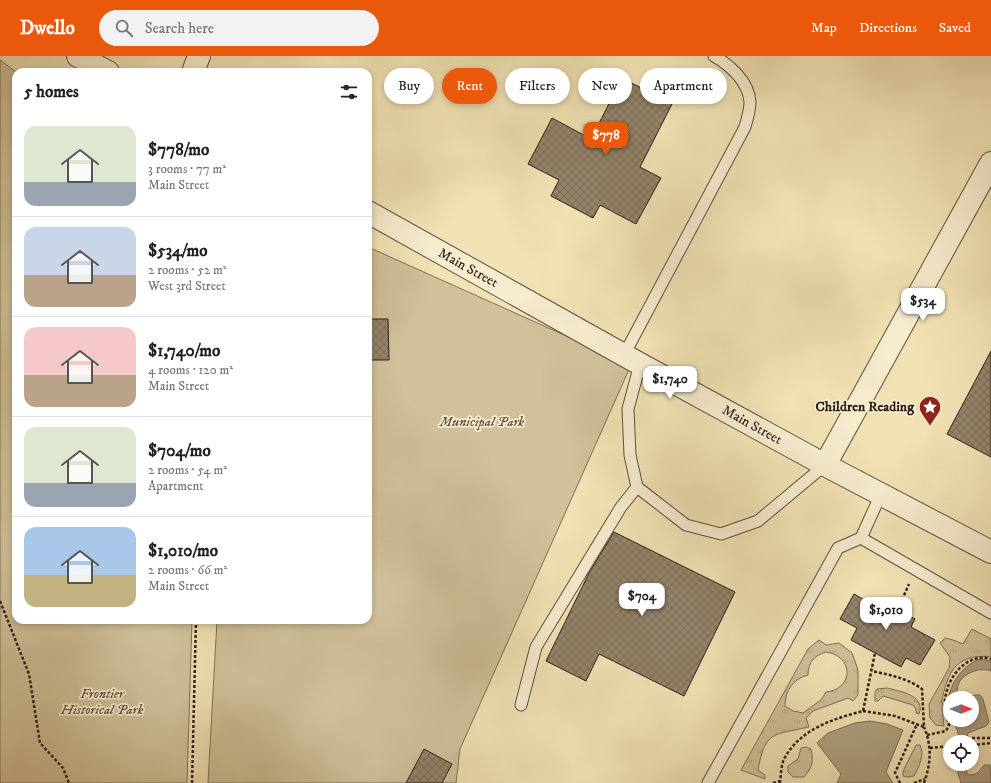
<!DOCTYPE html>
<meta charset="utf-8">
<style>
:root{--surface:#fff;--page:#f2f2f2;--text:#202124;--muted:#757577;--line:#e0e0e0;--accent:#ea580c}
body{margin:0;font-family:"IM FELL DW Pica",serif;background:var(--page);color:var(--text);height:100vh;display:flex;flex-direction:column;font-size:15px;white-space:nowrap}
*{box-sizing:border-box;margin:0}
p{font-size:13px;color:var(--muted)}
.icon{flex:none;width:22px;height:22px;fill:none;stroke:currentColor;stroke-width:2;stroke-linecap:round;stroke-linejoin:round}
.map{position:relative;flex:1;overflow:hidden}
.side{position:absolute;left:12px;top:12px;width:360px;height:556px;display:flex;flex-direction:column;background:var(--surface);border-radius:12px;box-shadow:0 2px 6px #0003}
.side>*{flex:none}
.banner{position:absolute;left:384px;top:12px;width:380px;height:36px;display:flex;gap:8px}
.needle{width:26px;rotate:90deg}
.tools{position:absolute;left:943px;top:635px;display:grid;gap:8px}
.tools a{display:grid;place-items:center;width:36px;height:36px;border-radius:50%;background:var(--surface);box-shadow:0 2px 6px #0003;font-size:20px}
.price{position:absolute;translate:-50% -34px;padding:0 9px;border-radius:8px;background:#fff;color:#222;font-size:13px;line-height:26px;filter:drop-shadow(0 1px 2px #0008)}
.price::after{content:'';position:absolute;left:50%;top:24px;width:12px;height:9px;margin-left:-6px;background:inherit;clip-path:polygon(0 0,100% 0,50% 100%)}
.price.selected{background:var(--accent);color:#fff}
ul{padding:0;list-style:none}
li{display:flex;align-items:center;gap:12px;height:100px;padding:0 12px}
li+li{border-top:1px solid var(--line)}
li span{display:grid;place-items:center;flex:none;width:112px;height:80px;border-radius:12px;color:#555}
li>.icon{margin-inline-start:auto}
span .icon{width:48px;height:48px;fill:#fffc;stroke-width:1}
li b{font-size:17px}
h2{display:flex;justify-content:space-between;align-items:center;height:48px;padding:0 12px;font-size:17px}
.chip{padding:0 14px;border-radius:18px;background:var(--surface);box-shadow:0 2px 6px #0003;font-size:14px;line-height:36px}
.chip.selected{background:var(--accent);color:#fff}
header{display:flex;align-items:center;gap:24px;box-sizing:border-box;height:56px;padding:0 20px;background:var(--accent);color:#fff}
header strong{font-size:19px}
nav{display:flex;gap:22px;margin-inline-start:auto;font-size:14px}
.search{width:280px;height:36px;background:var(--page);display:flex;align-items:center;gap:10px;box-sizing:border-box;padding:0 14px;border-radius:22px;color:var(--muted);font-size:15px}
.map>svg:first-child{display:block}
.grass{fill:url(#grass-tufts);stroke:#7e705a;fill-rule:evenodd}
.park{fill:#d0c19a;stroke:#7e705a}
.water{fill:#aea080;stroke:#7a6c57}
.building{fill:url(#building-cross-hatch);stroke:#2d1f1a}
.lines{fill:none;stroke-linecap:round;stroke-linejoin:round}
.service-casing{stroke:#5e5040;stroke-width:13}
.minor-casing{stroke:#5e5040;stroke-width:24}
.tertiary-casing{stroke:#5e5040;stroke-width:24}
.path{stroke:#2d1f1a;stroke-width:2.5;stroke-dasharray:3 2;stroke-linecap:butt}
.service{stroke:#f6ecce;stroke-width:11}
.minor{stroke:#f6ecce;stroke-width:22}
.tertiary{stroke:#f6ecce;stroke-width:22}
.labels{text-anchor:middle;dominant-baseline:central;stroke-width:3.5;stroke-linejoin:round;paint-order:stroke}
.street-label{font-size:14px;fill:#2d1f1a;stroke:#f6ecce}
.poi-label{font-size:14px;font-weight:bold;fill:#2d1f1a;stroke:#f6ecce;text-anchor:end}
.park-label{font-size:14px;font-style:italic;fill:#5e5040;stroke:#f6ecce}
</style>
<header>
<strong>Dwello</strong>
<div class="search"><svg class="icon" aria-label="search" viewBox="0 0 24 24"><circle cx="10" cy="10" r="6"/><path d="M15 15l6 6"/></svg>Search here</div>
<nav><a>Map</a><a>Directions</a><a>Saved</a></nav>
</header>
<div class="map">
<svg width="991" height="727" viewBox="0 0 991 727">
<defs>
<pattern id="grass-tufts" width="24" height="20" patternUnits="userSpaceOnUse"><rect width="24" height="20" fill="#d0c19a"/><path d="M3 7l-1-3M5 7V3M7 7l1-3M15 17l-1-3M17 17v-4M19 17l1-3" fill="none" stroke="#b3a584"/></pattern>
<pattern id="building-cross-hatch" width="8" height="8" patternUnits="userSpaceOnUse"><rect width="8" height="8" fill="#93846a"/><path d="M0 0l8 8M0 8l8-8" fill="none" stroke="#786b56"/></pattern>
</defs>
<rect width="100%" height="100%" fill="#f1e2b4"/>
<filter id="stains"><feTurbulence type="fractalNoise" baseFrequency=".005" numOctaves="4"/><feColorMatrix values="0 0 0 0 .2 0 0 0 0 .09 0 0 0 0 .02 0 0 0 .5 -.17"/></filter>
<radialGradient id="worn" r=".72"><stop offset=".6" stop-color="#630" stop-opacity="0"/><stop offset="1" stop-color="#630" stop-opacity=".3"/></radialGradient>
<g class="grass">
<path d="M972,573L991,583V601C979,599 965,601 956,610C949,616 943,636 942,645C942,653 943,662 944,670L936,669L930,662L929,648L949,612L950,601L940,587L945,582L953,584L963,588Z"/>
<path d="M819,584L826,589L839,587L852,597L858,614V639L853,645L848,642L813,655L806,662L809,671C774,679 765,674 758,714L765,719V723L741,714L808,593ZM826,596C854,600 854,633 826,636L821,644L803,657L793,655L785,650C785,634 793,623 808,619C808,607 814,599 826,596Z"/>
<path d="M887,632C899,635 926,639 919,658L916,657V653L913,649L883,640L878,645H875V636L877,633Z"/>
<path d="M916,689H920C925,698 919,711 914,720L907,721L903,720V715Z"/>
<path d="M806,691L811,693C814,705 812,712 804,721H793L788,716V710L798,703L801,692Z"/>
</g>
<g class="park">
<path d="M0,4L16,16V564H192L187,727H0Z"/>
<path d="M368,191L631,309L460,693L456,727H208L217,564H368Z"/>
</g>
<g class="water">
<path d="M980,603L991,605V615C981,611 966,616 960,625C957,630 957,636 957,641L959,642H950V657C949,653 947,649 948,645C950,627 963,609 980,603Z"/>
<path d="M976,639H980L983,643L989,666L986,670L968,677L966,686H960L957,673L952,664H972V642H964Z"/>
<path d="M870,665L887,668L903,674L886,716L893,727H837L841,718L817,687L828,677L855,667Z"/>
<path d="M958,708H966L967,718C976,721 979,715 984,709H990L991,727H961L958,717Z"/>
</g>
<g class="building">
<path d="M622,22L672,48L640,111L661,122L636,168L600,149L593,162L551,140L559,124L528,108L552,62L591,83Z"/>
<path d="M368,263H388L389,304H368Z"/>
<path d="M991,295V401L947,378Z"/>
<path d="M614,476L735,536L684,640L599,598L586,625L546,605L589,517Z"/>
<path d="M854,538L875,550L879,543L915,563L911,571L935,584L920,609L906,602L901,611L851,584L857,572L840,563Z"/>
<path d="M424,693L452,708L442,727H406Z"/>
</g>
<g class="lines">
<g class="service-casing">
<g id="service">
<path d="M624,299L745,71C747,64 750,54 750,46C749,26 730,9 714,0"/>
<path d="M637,431L686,469L721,478L758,465L825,409"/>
<path d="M861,482L991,557"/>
<path d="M521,649L536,591L621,451L637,431L630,399L628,353L640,308"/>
<path d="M708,727L838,492L861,482L881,438"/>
</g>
</g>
<g class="minor-casing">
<g id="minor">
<path d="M193,16L199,0"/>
<path d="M825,409L991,107"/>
</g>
</g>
<g class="tertiary-casing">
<g id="tertiary">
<path d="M78,0L108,16"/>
<path d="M368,156L640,308L825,409L991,496"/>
</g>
</g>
<g class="path">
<path d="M0,545L29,618L40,687L63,712L69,727"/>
<path d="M898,553L909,528"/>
<path d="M863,655L895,660L924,671L922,633C907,622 890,619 872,615"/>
<path d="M927,679L946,675L949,669C947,661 944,652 945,644C947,621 967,596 991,603"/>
<path d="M967,682H991"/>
<path d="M972,689L991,687"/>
<path d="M930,692L950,690"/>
<path d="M192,727L196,564"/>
<path d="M773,727L780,725"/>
<path d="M780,727C781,720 781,709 784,703C800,673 833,663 863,655L875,597"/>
<path d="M900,727L895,717L917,668"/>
<path d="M914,727L925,723"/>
<path d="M924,727C931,708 932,690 924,671"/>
</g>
<use href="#service" class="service"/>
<use href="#minor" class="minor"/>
<use href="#tertiary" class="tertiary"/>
</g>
<defs>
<g id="sight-pin" transform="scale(1.15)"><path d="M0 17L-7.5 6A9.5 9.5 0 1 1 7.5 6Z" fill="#8f2418" stroke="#f6ecce"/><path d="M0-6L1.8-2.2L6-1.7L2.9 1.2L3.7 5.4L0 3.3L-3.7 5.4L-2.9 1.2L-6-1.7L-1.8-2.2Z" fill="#fff"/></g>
</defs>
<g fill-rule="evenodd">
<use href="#sight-pin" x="930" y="351"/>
</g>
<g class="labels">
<g class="street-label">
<text transform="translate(468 212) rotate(29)">Main Street</text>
<text transform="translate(752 369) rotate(29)">Main Street</text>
</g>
<g class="poi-label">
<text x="914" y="351">Children Reading</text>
</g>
<g class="park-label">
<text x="482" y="366">Municipal Park</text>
<text x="102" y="638">Frontier<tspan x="102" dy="16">Historical Park</tspan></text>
</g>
</g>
<rect width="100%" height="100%" filter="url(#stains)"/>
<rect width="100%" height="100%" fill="url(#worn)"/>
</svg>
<div class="tools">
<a><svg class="needle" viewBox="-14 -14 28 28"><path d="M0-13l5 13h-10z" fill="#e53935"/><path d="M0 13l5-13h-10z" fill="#757577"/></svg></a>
<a><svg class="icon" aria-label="locate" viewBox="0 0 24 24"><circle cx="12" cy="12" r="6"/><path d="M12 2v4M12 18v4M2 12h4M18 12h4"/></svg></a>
</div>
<b class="price selected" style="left:606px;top:100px">$778</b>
<b class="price" style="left:923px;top:266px">$534</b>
<b class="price" style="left:670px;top:344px">$1,740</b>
<b class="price" style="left:642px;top:561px">$704</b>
<b class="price" style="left:886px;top:575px">$1,010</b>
<div class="banner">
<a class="chip">Buy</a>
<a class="chip selected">Rent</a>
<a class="chip">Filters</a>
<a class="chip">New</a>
<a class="chip">Apartment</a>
</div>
<section class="side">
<h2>5 homes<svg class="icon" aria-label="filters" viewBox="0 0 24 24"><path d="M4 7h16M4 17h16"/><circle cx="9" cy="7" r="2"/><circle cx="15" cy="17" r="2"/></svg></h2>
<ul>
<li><span style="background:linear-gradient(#dfe7d0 70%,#9aa5b1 0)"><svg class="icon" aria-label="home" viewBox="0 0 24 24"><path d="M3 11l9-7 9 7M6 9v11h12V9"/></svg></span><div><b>$778/mo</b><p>3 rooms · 77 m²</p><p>Main Street</p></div></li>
<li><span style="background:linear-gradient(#c9d6e8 60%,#b9a48a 0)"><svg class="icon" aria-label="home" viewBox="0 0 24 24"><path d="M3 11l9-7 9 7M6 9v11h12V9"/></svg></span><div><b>$534/mo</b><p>2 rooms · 52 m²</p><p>West 3rd Street</p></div></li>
<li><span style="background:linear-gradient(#f6c9c9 60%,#b9a48a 0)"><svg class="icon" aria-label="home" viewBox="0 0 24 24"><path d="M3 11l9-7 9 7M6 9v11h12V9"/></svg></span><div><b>$1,740/mo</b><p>4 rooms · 120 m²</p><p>Main Street</p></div></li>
<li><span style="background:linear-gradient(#dfe7d0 70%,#9aa5b1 0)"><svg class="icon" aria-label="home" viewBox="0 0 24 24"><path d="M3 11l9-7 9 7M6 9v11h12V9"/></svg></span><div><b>$704/mo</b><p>2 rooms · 54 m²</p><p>Apartment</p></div></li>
<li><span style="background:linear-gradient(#a9c7e8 60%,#c2b280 0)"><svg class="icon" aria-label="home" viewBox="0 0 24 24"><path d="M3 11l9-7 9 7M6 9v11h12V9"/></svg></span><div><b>$1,010/mo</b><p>2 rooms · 66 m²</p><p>Main Street</p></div></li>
</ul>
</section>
</div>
